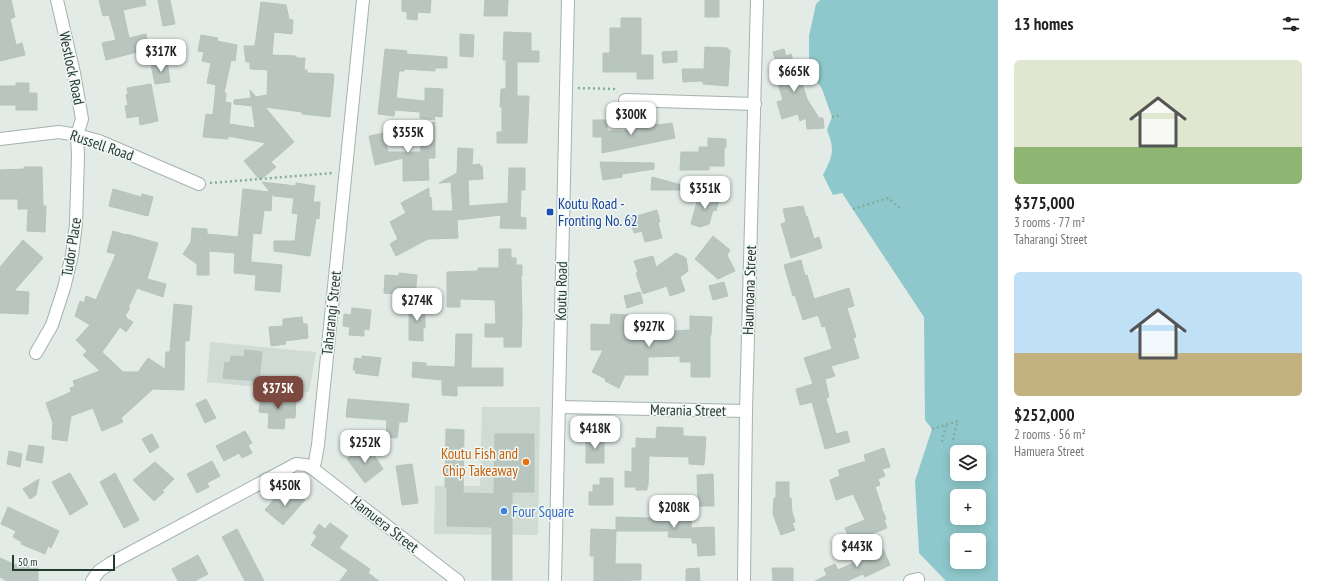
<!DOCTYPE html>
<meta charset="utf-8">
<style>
:root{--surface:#fff;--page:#f6f6f6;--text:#222;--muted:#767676;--accent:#7b4940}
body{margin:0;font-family:"PT Sans Narrow",sans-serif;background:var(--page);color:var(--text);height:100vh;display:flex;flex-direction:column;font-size:15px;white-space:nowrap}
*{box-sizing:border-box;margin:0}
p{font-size:13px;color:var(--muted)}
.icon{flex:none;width:22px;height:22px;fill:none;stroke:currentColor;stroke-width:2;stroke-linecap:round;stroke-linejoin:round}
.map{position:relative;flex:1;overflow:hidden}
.sheet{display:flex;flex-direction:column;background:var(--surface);width:320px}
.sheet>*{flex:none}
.buttons{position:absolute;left:950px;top:445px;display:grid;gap:8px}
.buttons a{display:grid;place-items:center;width:36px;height:36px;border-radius:6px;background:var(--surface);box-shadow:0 2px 10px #0003;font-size:20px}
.scale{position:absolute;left:12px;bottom:10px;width:103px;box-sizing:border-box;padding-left:4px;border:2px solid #243b32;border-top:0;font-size:11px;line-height:14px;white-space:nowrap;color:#243b32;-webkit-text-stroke:3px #f2f8f5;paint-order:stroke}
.price{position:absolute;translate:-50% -34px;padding:0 9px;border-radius:8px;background:#fff;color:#222;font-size:13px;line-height:26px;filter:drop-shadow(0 1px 2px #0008)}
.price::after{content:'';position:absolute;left:50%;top:24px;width:12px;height:9px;margin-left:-6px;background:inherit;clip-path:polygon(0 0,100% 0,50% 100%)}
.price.selected{background:var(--accent);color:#fff}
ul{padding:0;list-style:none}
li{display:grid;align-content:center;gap:8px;height:212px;padding:0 16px}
li span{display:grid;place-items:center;height:124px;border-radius:6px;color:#555}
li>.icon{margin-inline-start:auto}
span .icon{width:72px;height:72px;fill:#fffc;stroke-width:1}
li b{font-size:17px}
h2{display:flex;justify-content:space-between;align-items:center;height:48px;padding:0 16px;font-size:17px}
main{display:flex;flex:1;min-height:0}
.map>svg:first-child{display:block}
.built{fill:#d0dbd5}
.water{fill:#8ec8cc;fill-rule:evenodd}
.building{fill:#b8c6bf;stroke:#b5c4bc}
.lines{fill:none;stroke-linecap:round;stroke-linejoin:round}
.minor-casing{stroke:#a5b3ac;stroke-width:14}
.path{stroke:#85ac9c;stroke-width:2.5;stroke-dasharray:2 3;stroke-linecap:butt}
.minor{stroke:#fff;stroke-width:12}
.transit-dot{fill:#1a4fb4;stroke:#f2f8f5;stroke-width:1.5}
.food-dot{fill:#e8710a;stroke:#f2f8f5;stroke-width:1.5}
.shop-dot{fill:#3f7fe0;stroke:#f2f8f5;stroke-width:1.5}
.labels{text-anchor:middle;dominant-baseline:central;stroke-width:3;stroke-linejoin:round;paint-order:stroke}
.street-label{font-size:15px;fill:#243b32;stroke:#f2f8f5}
.transit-label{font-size:15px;fill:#164399;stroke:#f2f8f5;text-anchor:start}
.food-label{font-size:15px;fill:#c56008;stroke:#f2f8f5;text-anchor:end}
.shop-label{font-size:15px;fill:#366cbe;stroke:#f2f8f5;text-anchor:start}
</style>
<main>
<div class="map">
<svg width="998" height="581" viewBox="0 0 998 581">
<rect width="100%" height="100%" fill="#e2ebe6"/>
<g class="built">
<path d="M210,342L316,352L309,392L207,382Z"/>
<path d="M482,407H540L538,535L434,534L435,486H480Z"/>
</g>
<path class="water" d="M820,0H998V581H946L919,553L915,481L932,429L925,420L924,317L842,193L833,195L823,175C833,155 835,150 827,130L832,117L822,89L809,70V36L816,4ZM957,452H979V474H957ZM957,496H979V518H957ZM957,540H979V562H957Z"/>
<g class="building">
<path d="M0,0H11L15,17L10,19L16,45L22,43L25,55L0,61Z"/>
<path d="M99,0H145L146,5L123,10L129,38L146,34L149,49L106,60L102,43L116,40L109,15L103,16Z"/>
<path d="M158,0H170L175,24L163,26Z"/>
<path d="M402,0H431L430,13L418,12L417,20L407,19V12L402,11Z"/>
<path d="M485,0H508L507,16H484Z"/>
<rect x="705" y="0" width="14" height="17"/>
<path d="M261,2L286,5L289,19L293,20L292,34L274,32L272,55L296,56V58H305L304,70H307V73L333,74L334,76L330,117L302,114V112L265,107L294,142L271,162L276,167L260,180L244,161L266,143L228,136V139L203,137L206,114L213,115L216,85L207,83L211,63L202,61L204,52L198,51L201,35L218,38L217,41L237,45L235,61L231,60L224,93H226L225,102L231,103L229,124L255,128L252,106L234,104V100L251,98L250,90L256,97L267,95L268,70L250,69V62H246L244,46H255Z"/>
<path d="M621,18H641V55H653V79H637V72H603V53H610V28H621Z"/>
<path d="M504,32L531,33V51H539V62H517V96H529L527,143H497V132H502V107H500L501,89H506V60H503Z"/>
<path d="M460,34L474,35L473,57L460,56Z"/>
<path d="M705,47L728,48V50H730L728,86L703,84V81L683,82L682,69H704Z"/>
<path d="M385,49L407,51L406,54L447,57V68H435V71L405,69L404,71H399L396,98L425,101V88L443,89L442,117L434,116L435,120L420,118V112L395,110L394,116L378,114Z"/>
<path d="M784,49L786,56L791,54L796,71L798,70L807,99L819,118H823L824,128L807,129L806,118L800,121L798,114L782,119L777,102L783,100L775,74L779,72L773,52Z"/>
<path d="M677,51V62L663,63L662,52Z"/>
<path d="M167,61L170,82L155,84L151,64Z"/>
<path d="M16,83H29V93H37V110H16V105H0V86H16Z"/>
<path d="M151,84L158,121L140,125L139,116L127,118L125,106L128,105L126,95L128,94L127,88Z"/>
<path d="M593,120H607V131H623L659,124V125L672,123L675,138L602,153V137H593Z"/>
<path d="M435,122V158H428L429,180L403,181V158L375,165L369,136L384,133L388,152H421L420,125Z"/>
<path d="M708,138L726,139V147L724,149V166H709V170H680L681,152H699V147H708Z"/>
<path d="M458,148L473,149L472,165L480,164V167L482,166L483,179L468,180L469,206L508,203L509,168H525V190H521L520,217L526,218V229L500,228L501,215L457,220L458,238L428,239L396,256L390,244L398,239L390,222L406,213L401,203L429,188V198L431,197L432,211H453L451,182L439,183L457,173Z"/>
<path d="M600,162L654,163V169L622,174V177L603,180Z"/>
<path d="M24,167H42L43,206H46L45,232L27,231L28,209H18V199H0V170L24,169Z"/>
<path d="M652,177L685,186V190H651Z"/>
<path d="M262,182L296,186V183L315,186L313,202H320L319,219L316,218L310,256L274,251V241H295L298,214L292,213L294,198L274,196L272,194L271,211L264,210L261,234L253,233L251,257V262L282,265L280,292L255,290L256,275L234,273L235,253L209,251V275H197V264L183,254L191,242L192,228L207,229V234L238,237L243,189L270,192Z"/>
<path d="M113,189L141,197L142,194L153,197L148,216L109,206Z"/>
<path d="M721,192L716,211L713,210L709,224L700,227L691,224L698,198Z"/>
<path d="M803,206L806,217L807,216L814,239L819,237L822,248L791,258L781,224L786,222L783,209Z"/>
<path d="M657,210L660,222L658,223L662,238L645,242L642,231L634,233L630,218Z"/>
<path d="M113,231L126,235V234L158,243L147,279L166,284L163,297L137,288L128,308H130L125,316L127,317L126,318L133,322L126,332L120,327L102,352L123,372H138L148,358L165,369L166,352H170L174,304L192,306L189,341H185L184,390L153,389L121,418L123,422L102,431L93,408L71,416L67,441L52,439L53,423L46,403L71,392L70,388L75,386L73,381L100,371L83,355L87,351L76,340L90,325L75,316L80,301L84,303L86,296L96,300L116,254L107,252Z"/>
<path d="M713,236L730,250L727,255L735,271L718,279L695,259Z"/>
<path d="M23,240L43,258L14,291L29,292L28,314L0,313V267Z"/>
<path d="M499,249H511V258H516V265H522V276H521L522,317L521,347H504V337H485V324H496L495,300L460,299V307H447V272L478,271V268H499Z"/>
<path d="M676,253L686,258L688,271L680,277L685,291L670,296L667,286L643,294L636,273L638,272L634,261L653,256L656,267Z"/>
<path d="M801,260L805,276L807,275L814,299L849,288L854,306L847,308L856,337L853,338L859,358L831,366L835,376L825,379L829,397L826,398L836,434L847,431L850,442L825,449L812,402L800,405L796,389L813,384L804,358L832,349L825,326L822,327L818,315L803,320L795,295L793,296L784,265Z"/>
<path d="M399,273L417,275L415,296L384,293L385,275L399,276Z"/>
<path d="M724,282L728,296L713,300L709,286Z"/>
<path d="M640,292L643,303L627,308L624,296Z"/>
<path d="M409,305L425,306V328H423V341L409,340Z"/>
<path d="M352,308L371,310L369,330L364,329V336L349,335L350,327L343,326L344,314L351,315Z"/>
<path d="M611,314L629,315L628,330H656V332L690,330V316L712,317L711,335H710V377H691V362H680V356L648,357V375H625L619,388L605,381L606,379L592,372L603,350H591V324L610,325Z"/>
<path d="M302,317L303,324H307L308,338L285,341L286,344L271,346L269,327L283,326V319Z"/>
<path d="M456,334H472L471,368H503V386H457V396L442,395V380L412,377L413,362L426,363V366L455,367Z"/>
<path d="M245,350L262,352L259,381L223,378L225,362L230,363L231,356L244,357Z"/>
<path d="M362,356L381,358L378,376L355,373L356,370H353L355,358L362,359Z"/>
<path d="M261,396L296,399L295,418H285L284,429L268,428L269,413L259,412Z"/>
<path d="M206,399L216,418L205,423L196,404Z"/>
<path d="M348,399L409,404L407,422H399L397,438L386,437L387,420L346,417Z"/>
<path d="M657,427L683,428V436L706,437L704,465L689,464V457L649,456L648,486H647V490H636V487H625V471L632,472V448H636V438L656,439Z"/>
<path d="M446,429L464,430L463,493L494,494L495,434H534V492H512V580H492V527L447,526V487H445Z"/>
<path d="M245,431L252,443L248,445L252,453L242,458L239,453L224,461L216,446Z"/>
<path d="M152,434L159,447L150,453L142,439Z"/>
<path d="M592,436H604V463H586V441H592Z"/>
<path d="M367,444L383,469L365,483L347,459Z"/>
<path d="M29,445L44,447L42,463L26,460Z"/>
<path d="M884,448L890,467L882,469L885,476L878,479L880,485L875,487L882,507H881L886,519L884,520L887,528L867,536L866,534L850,541L845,528L865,520L853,494L836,500L830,480L840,476L838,470L866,461L864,455Z"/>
<path d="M9,451L22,454L20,467L7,464Z"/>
<path d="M212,461L220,476L207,483L209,487L197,493L187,474Z"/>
<path d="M155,462L174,479L162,491L164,492L154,501L133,480Z"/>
<path d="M412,464L418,503L402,505L396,466Z"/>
<path d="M70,473L88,504L70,515L52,482Z"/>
<path d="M115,473L139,520L124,528L100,482Z"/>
<path d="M713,474L714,506H698L697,475Z"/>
<path d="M600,478H613V505H589V492H593V485H600Z"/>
<path d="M39,479L36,495L30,499L23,489Z"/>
<path d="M776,482H789V498H791L792,512L795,522L792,523L795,530L781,535L773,514L774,498H776Z"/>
<path d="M292,489L305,500L283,525L265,510L276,497L281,502Z"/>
<path d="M679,505L692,506L691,528L714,527L715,555L698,556L697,543H692V538L668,537L669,531H616V517L678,519Z"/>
<path d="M8,507L59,531L51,548L48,546L45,554L21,544L22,542L13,537L16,531L1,524Z"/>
<path d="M330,523L348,536L339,548L370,569L368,573L379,581H340L348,570L311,545L317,536L313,533L319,524L325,529Z"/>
<path d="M237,529L264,581H245L222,537Z"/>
<path d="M591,529L616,530L615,564H641V580L594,581V556H590Z"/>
<path d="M883,549L890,565L865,577L863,574L847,581H815L827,575L824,569L835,564L838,570Z"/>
<path d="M198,555L208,574L195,581H178L172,569Z"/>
<path d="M0,558L16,565L38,566V581H7L0,577Z"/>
<path d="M699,568L700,581H686V569Z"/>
<path d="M772,568H793V581H773Z"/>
</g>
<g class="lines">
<g class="minor-casing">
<g id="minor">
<path d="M625,100L755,104"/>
<path d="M0,139L59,132L77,135L99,141L199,184"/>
<path d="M36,353L52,325L64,288L72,255L76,224L78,157L77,135L82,119L74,73L57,0"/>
<path d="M559,407L746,411"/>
<path d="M312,468L315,462L318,445L363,0"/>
<path d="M92,581L99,571L111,563L296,464L306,465L312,468L458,581"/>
<path d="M555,581L568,0"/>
<path d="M744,581L746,411L757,0"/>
<path d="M910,581L918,579"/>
</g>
</g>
<g class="path">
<path d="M578,88L614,89L617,92"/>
<path d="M832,117L842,115"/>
<path d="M210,183L333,173"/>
<path d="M853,209L888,198L902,210"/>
<path d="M932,429L958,421"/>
<path d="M953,440L957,422"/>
<path d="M942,442L946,426"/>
</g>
<use href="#minor" class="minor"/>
</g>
<rect class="transit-dot" x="546" y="208" width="8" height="8" rx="2"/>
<circle class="food-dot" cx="526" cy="462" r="4"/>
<circle class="shop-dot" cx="504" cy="511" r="4"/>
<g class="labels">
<g class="street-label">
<text transform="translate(72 68) rotate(78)">Westlock Road</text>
<text transform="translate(102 145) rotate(19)">Russell Road</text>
<text transform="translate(71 247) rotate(-81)">Tudor Place</text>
<text transform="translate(749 290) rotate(-88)">Haumoana Street</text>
<text transform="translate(561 291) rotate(-89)">Koutu Road</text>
<text transform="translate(331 313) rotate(-84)">Taharangi Street</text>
<text transform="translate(688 410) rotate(1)">Merania Street</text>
<text transform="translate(385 524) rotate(38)">Hamuera Street</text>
</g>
<g class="transit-label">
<text x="558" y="203">Koutu Road -<tspan x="558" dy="17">Fronting No. 62</tspan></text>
</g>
<g class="food-label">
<text x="518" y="453">Koutu Fish and<tspan x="518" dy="17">Chip Takeaway</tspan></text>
</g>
<g class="shop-label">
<text x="512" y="511">Four Square</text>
</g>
</g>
</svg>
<div class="buttons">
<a><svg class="icon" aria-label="layers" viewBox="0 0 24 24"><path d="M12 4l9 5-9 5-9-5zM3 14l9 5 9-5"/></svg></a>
<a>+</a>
<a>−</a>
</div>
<div class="scale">50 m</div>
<b class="price" style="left:161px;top:73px">$317K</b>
<b class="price" style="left:794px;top:93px">$665K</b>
<b class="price" style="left:631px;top:136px">$300K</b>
<b class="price" style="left:408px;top:154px">$355K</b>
<b class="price" style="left:705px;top:210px">$351K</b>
<b class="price" style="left:417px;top:322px">$274K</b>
<b class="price" style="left:649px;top:348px">$927K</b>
<b class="price selected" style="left:278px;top:410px">$375K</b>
<b class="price" style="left:595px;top:450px">$418K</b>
<b class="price" style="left:365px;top:464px">$252K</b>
<b class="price" style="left:285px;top:507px">$450K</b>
<b class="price" style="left:674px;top:529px">$208K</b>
<b class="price" style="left:857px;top:568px">$443K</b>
</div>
<section class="sheet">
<h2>13 homes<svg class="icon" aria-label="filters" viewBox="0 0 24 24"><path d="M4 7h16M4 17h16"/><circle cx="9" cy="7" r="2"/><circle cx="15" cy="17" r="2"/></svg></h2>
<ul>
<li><span style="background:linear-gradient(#dfe7d0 70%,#8fb573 0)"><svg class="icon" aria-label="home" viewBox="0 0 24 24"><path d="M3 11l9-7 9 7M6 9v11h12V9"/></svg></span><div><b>$375,000</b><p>3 rooms · 77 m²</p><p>Taharangi Street</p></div></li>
<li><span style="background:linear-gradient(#bfe0f5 65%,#c2b280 0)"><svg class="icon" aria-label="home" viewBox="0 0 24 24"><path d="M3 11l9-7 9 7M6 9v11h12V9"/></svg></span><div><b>$252,000</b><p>2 rooms · 56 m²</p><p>Hamuera Street</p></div></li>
</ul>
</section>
</main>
